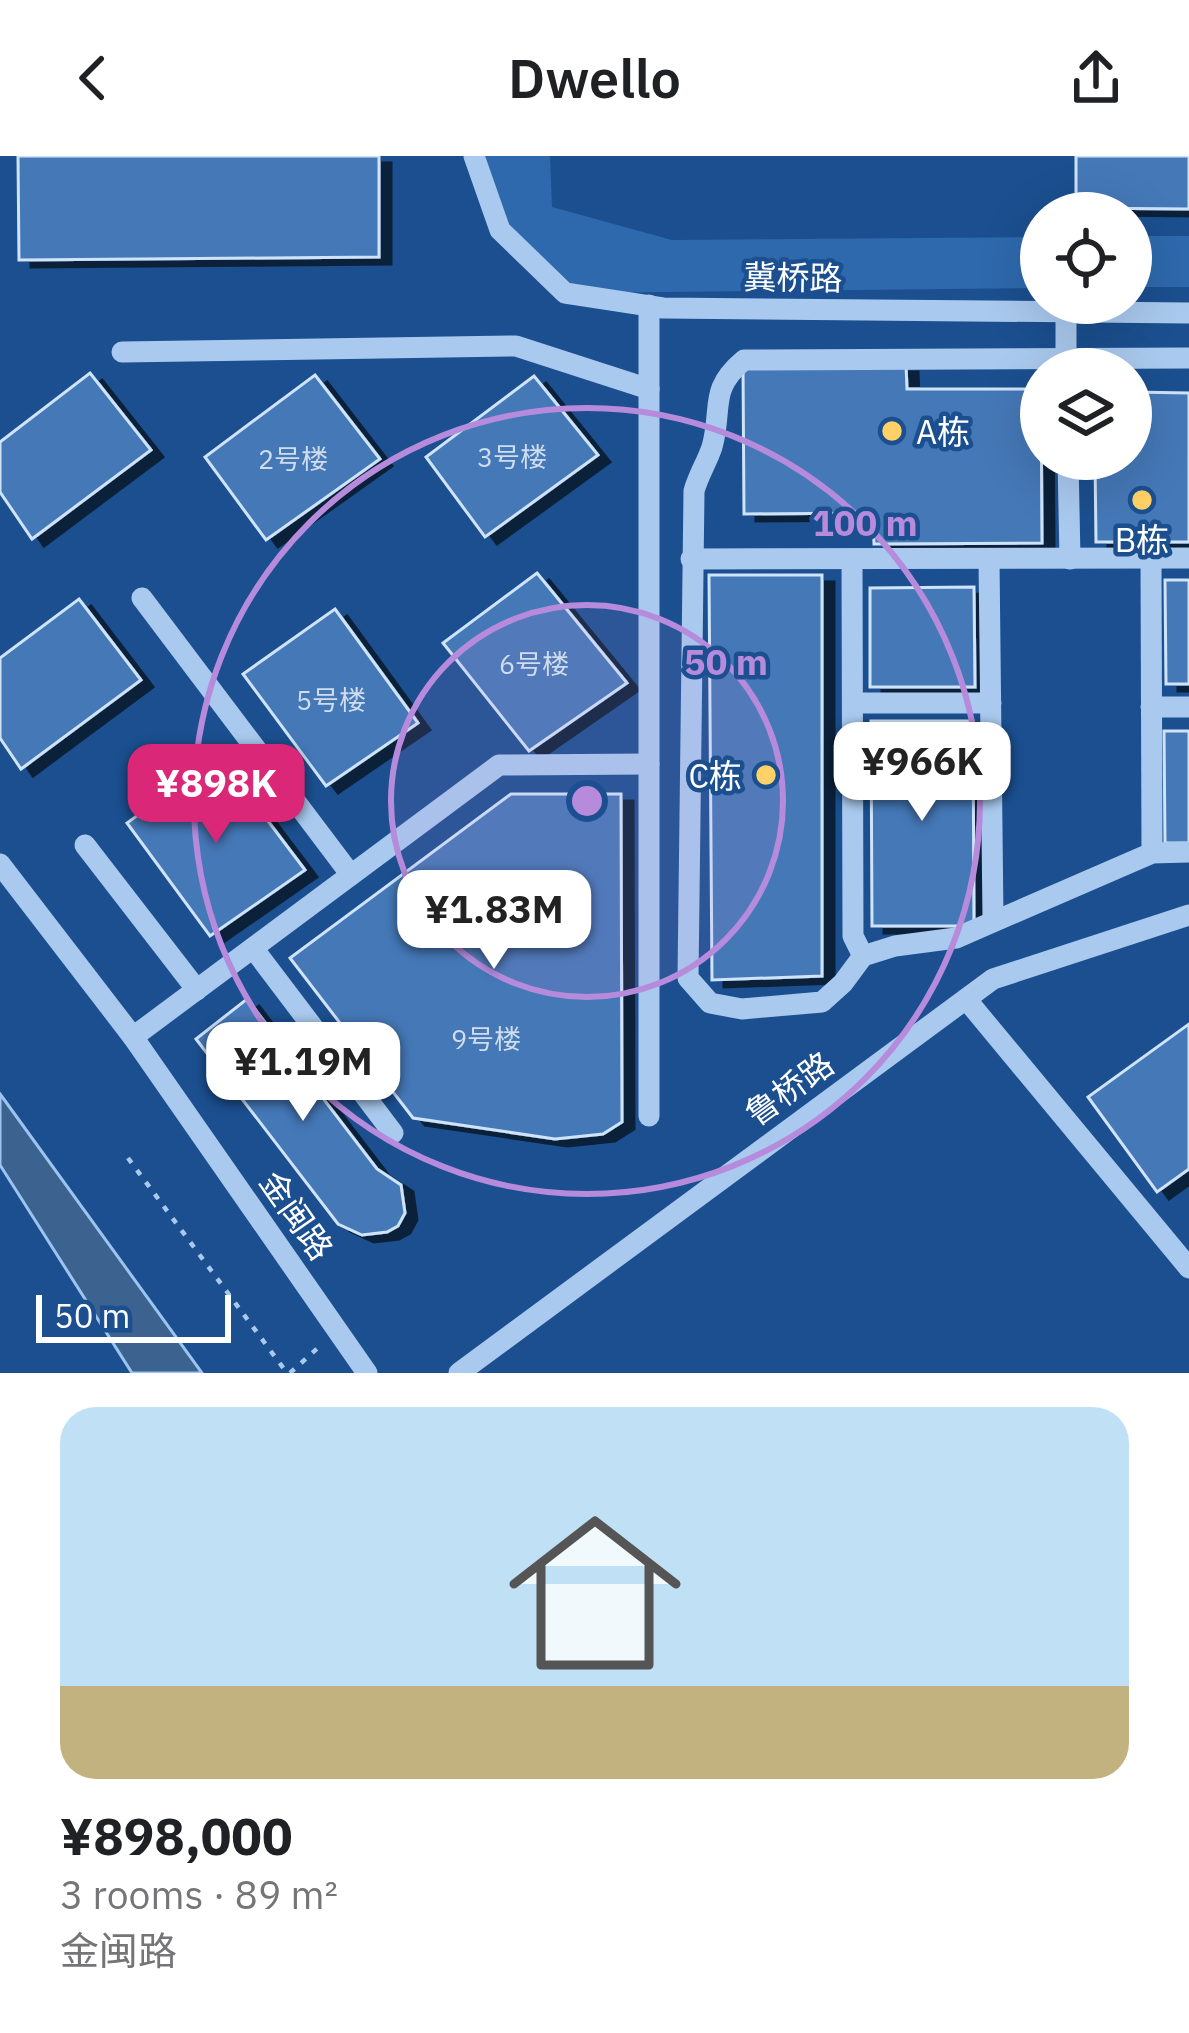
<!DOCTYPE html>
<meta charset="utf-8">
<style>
:root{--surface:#fff;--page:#f6f6f6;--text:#202124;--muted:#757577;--accent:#db2777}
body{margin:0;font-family:"IBM Plex Sans","Noto Sans SC",sans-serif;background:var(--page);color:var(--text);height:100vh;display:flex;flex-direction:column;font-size:45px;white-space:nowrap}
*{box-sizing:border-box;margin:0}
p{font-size:39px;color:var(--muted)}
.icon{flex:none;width:66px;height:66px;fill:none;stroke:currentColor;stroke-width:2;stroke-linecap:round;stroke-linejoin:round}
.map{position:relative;height:1217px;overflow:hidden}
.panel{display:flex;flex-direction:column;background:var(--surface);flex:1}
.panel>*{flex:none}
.controls{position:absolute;left:1020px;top:36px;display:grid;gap:24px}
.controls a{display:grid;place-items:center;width:132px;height:132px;border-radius:50%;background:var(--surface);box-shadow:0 12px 48px #0002;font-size:60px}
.scale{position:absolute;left:36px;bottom:30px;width:195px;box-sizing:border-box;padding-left:12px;border:6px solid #fff;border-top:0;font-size:33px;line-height:42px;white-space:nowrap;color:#fff;-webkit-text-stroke:9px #1b4f8f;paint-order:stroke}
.price{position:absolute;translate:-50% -102px;padding:0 27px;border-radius:24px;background:#fff;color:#222;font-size:39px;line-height:78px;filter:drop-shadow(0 3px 6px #0008)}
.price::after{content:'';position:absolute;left:50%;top:72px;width:36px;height:27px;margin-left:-18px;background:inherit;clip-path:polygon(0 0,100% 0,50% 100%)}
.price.on{background:var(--accent);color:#fff}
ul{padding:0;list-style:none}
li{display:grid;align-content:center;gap:24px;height:636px;padding:0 60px}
li span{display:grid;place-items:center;height:372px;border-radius:36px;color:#555}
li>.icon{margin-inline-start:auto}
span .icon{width:216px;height:216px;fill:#fffc;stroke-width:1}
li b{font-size:51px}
header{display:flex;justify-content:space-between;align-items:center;height:156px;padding:0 60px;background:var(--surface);font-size:54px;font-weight:600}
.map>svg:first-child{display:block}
.green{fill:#2e69ad}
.water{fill:#3c6290;stroke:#9cc4f0;stroke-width:3}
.building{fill:#4478b7;stroke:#cfe3fa;stroke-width:3;filter:url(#shadow)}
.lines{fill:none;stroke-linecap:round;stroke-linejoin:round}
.path{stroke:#a9c9ee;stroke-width:4.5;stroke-dasharray:6 9;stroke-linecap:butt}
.minor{stroke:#a9c9ee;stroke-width:21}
.ring{fill:none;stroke:#b68bdc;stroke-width:6}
.poi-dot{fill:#ffd166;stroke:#1b4f8f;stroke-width:4.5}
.labels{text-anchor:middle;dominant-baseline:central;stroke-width:9;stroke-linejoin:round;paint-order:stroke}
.number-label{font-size:27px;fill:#d0dded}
.street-label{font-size:33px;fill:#fff;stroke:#1b4f8f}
.poi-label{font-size:33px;fill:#fff;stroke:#1b4f8f;text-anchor:start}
.centre{fill:#b68bdc;stroke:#1b4f8f;stroke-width:6}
.ring-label{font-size:36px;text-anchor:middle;font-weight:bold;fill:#b68bdc;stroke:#1b4f8f;stroke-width:9;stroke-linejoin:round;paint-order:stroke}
</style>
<header><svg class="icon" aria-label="back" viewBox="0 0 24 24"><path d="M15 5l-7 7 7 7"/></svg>Dwello<svg class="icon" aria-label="share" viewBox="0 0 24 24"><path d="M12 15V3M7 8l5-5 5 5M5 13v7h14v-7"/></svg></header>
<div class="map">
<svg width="1189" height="1217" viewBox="0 0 1189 1217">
<defs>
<filter id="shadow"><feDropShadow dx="12" dy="7" stdDeviation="0" flood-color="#0009"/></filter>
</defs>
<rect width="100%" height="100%" fill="#1b4f8f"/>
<g class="green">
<path d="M474,0H550L552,51L672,84L1041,81V132L565,137L490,46Z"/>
<rect x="1131" y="80" width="58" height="51"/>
</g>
<path class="water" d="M0,938L3,942L202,1217H132L0,1009Z"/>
<g class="building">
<path d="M18,0H379V101L19,104Z"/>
<path d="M1076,0H1189V53L1076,52Z"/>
<path d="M906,209L907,233H1041L1042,387L874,388L873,357L744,358L743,211Z"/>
<path d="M90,217L151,294L32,383L0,336V286Z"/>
<path d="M315,219L380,303L266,384L205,301Z"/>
<path d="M534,220L598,299L485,381L426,301Z"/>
<path d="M1131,236L1189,237V386H1096L1095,303H1131Z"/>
<path d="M537,417L627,527L529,595L443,487Z"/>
<path d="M709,419H822V820L712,824Z"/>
<path d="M1165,424H1189V528H1166Z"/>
<path d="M974,431L975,531H870V432Z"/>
<path d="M79,443L141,524L21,613L0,582V502Z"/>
<path d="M335,453L418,567L326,630L243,518Z"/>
<path d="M871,565H973L974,770H872Z"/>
<path d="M1164,575H1189V687H1165Z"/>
<path d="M219,600L305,714L210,780L127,667Z"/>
<path d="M511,638H621L622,966L603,978L555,983L413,962L290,802Z"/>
<path d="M247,843L377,1013L401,1029L405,1057L398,1070L387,1076L362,1079L338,1068L196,883Z"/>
<path d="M1189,868V1013L1157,1036L1088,941Z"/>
</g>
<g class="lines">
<g class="path">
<path d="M128,1002L287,1217"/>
<path d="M290,1217L320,1190"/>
</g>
<g class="minor">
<path d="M474,0L500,74L565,137L663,152L1189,157"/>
<path d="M649,149V960"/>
<path d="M1066,157V213"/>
<path d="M122,196L516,190L649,233"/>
<path d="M1189,202L744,204C708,234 723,252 712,291C707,306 698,320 694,335L688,822L710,847L742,853L822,846L843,827L863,800L895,790L956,782L1152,697L1189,696"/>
<path d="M1068,303L1070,403"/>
<path d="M691,403L1189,402"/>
<path d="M852,403L853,780L863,800"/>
<path d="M989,403L993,763"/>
<path d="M1151,403L1152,697"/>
<path d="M142,442L351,719"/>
<path d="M853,547H991"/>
<path d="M1151,551H1189"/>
<path d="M85,689L197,834"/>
<path d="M0,708L133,881L367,1217"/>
<path d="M253,792L393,977"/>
<path d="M966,843L1189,1112"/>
<path d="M133,881L499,609L649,608"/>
<path d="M459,1217L993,823L1189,759"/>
</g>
</g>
<circle cx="587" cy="645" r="196" fill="#b68bdc" fill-opacity=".12"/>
<g class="ring">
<circle cx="587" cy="645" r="196"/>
<circle cx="587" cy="645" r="393"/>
</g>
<g class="poi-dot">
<circle cx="892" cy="275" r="12"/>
<circle cx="1142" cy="344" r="12"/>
<circle cx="766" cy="619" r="12"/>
</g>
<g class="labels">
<g class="number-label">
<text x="512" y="300">3号楼</text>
<text x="293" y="302">2号楼</text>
<text x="534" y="507">6号楼</text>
<text x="331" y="543">5号楼</text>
<text x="486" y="882">9号楼</text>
</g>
<g class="street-label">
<text transform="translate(793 121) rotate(1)">冀桥路</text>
<text transform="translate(789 932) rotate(-36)">鲁桥路</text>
<text transform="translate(297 1059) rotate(55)">金闽路</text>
</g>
<g class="poi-label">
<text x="916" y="275">A栋</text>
<text x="1142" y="383" text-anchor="middle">B栋</text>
<text x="742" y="619" text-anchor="end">C栋</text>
</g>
</g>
<circle cx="587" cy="645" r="18" class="centre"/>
<g class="ring-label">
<text x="865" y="380">100 m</text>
<text x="726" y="519">50 m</text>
</g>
</svg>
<div class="controls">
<a><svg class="icon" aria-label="locate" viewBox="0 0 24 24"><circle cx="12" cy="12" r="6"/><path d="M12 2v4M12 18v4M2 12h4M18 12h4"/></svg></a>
<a><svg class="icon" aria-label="layers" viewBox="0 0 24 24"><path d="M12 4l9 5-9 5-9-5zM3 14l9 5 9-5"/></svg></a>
</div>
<div class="scale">50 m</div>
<b class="price" style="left:922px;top:668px">¥966K</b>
<b class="price on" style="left:216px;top:690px">¥898K</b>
<b class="price" style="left:494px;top:816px">¥1.83M</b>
<b class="price" style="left:303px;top:968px">¥1.19M</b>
</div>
<section class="panel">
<ul>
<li><span style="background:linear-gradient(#bfe0f5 75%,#c2b280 0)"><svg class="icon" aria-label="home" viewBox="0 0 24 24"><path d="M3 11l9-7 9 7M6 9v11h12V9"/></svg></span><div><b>¥898,000</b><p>3 rooms · 89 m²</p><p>金闽路</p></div></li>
</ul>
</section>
